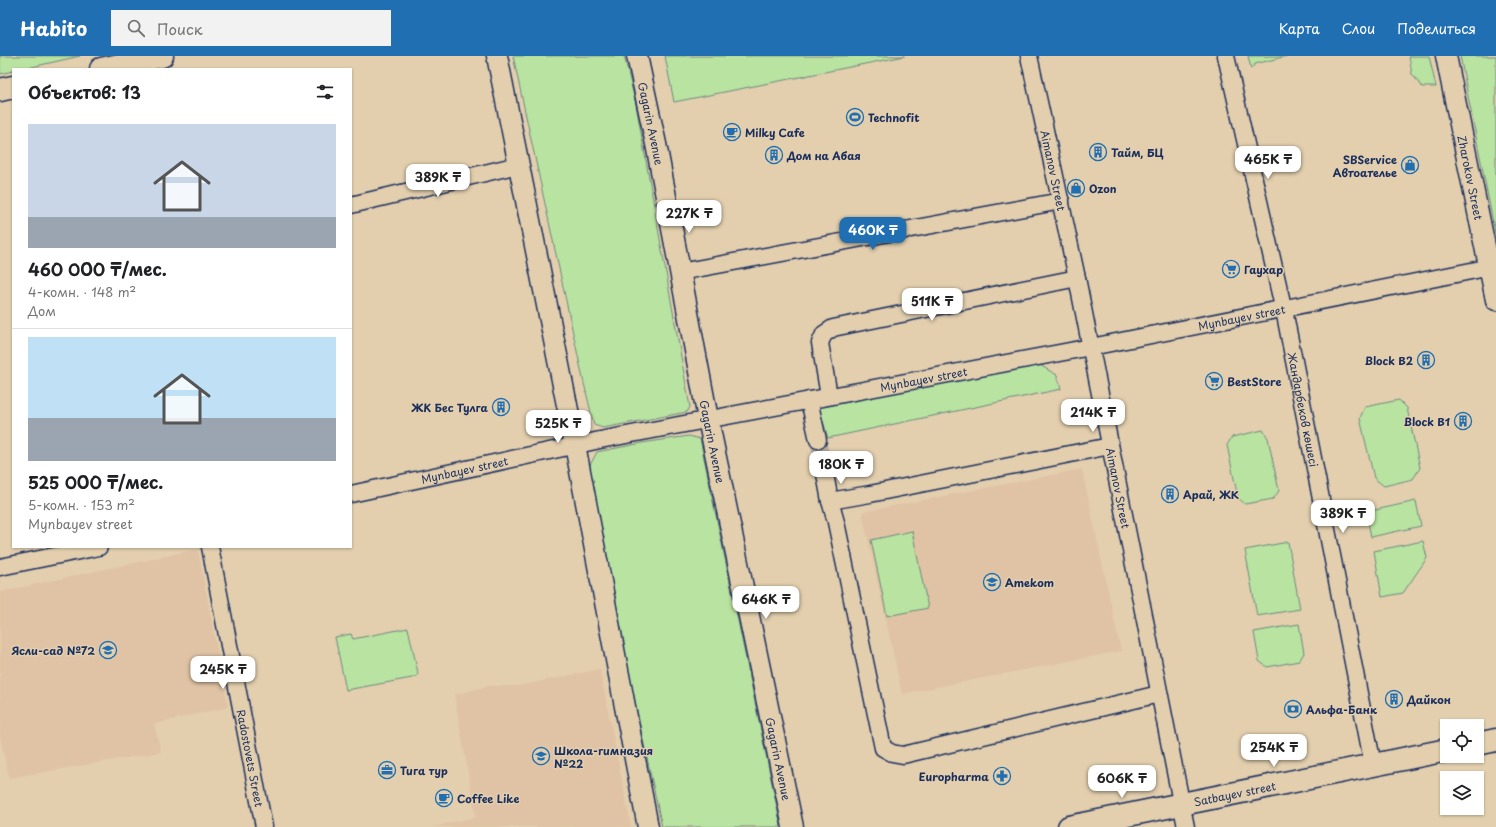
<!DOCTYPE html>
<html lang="ru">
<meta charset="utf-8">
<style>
:root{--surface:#fff;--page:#f2f2f2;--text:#202124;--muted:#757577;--line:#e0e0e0;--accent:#1f6fb2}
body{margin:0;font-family:"Playpen Sans",sans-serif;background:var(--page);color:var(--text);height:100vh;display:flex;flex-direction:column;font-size:15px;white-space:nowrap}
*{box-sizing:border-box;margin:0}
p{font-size:13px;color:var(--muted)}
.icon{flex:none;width:22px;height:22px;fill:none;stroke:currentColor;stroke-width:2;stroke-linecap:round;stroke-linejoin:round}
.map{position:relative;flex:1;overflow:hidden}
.side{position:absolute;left:12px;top:12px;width:340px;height:480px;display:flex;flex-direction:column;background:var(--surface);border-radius:0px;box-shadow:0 1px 3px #0004}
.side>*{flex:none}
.controls{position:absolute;left:1440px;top:663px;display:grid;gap:8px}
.controls a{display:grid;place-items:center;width:44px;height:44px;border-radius:0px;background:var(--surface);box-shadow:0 1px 3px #0004;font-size:20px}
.price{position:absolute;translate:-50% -34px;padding:0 9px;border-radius:8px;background:#fff;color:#222;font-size:13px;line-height:26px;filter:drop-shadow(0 1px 2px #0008)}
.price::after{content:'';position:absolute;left:50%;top:24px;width:12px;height:9px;margin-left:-6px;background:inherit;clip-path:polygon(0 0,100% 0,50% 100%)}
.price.current{background:var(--accent);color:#fff}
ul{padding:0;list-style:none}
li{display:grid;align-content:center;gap:8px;height:212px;padding:0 16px}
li+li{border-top:1px solid var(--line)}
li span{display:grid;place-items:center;height:124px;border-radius:0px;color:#555}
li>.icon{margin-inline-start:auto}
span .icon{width:72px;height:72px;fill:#fffc;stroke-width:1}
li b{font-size:17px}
h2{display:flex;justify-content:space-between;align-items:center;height:48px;padding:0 16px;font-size:17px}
header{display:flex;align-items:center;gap:24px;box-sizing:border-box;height:56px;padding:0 20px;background:var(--accent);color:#fff}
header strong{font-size:19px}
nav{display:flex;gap:22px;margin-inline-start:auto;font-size:14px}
.search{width:280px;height:36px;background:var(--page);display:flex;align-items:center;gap:10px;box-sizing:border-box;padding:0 14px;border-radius:0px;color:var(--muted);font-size:15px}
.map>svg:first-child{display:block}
.built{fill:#e0c3a4}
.green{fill:#b9e3a0;stroke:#6a897f}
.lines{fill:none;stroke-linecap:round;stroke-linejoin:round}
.minor-tunnel{stroke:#bbaf9e;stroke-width:16;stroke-dasharray:16 8;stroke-linecap:butt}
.minor-casing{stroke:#1b2f5e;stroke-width:19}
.tertiary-casing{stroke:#1b2f5e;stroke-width:23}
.secondary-casing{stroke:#1b2f5e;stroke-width:25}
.minor{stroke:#e3cfae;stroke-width:16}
.tertiary{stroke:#e3cfae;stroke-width:20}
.secondary{stroke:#e3cfae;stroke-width:22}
.labels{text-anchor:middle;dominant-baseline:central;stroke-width:3;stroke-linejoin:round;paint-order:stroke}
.poi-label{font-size:11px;font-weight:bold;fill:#1b2f5e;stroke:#e3cfae;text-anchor:start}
.street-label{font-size:11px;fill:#1b2f5e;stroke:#e3cfae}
</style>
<header>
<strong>Habito</strong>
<div class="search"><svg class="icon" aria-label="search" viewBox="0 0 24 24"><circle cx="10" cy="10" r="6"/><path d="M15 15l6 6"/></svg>Поиск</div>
<nav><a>Карта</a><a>Слои</a><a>Поделиться</a></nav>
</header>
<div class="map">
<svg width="1496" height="771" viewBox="0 0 1496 771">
<rect width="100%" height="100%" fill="#e3cfae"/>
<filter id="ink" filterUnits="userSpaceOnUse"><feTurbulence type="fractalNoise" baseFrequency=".025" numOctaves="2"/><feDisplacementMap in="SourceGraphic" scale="8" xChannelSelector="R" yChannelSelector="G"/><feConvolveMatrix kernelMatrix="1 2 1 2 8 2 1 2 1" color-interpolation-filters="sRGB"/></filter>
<g filter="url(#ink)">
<g class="built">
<path d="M1082,413L1121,595L902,638L862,456Z"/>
<path d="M198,493L228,651L154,668L161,696L9,722L0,681V536Z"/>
<path d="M600,613L631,771H432L476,761L454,639L488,630H518Z"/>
</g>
<g class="green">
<path d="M0,0H80L23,13H13V15L0,18Z"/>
<path d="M513,0H624L636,49L690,351L687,356L603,372L594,369L583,323Z"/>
<path d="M665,0H905L674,46Z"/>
<path d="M1248,0H1287L1255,8L1251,13Z"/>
<path d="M1409,0H1429L1436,31H1422L1412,18Z"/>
<path d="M1460,0H1496V181Z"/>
<path d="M1036,307L1057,319L1061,333L828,382L819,352Z"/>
<path d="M1399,344L1407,352L1420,412L1413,423L1384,430L1374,422L1360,362L1365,351Z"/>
<path d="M1263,374L1268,382L1279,435L1273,443L1245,448L1238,442L1227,389L1232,381Z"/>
<path d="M689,380L700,383L781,771H662L588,430L590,409L597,396L642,387Z"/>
<path d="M1416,445L1421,470L1371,481L1366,456Z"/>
<path d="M912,475L928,552L887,560L871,484Z"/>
<path d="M1423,485L1427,502L1403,537L1382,541L1374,495Z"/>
<path d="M1288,486L1300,553L1257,560L1245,494Z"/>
<path d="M1299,568L1304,597L1299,605L1267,611L1259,605L1254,576Z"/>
<path d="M408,572L418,617L417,620L412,622L346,634L335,581L351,578L353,583Z"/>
</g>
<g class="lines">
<path class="minor-tunnel" d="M818,384L825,418"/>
<g class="minor-casing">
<g id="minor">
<path id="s1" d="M1029,0L1077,222L1186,771"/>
<path id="s2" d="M1226,0L1286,264L1373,709"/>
<path d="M351,149L518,109"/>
<path d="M680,216L1061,145"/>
<path d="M829,340L820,287L824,278L833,272L1077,222"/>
<path d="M809,344L818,384"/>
<path d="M1110,390L870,438L830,445L836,466L883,692L892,697L903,699L1159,638"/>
<path d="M825,418L830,445"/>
<path id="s3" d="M351,438L600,384L1091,291L1496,210"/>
<path id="s4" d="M210,491L264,771"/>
<path d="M0,511L99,491"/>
</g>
</g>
<g class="tertiary-casing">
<g id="tertiary">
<path d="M497,0L575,389L648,771"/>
<path id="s5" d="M637,0L656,88L708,363L793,771"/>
<path id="s6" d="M1446,0L1496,244"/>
</g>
</g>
<g class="secondary-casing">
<g id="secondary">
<path d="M101,13L162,0"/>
<path d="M0,34L13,31"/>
<path d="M1477,688L1496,684"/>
<path id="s7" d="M1069,771L1447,694"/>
</g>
</g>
<use href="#minor" class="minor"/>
<use href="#tertiary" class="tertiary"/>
<use href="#secondary" class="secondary"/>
</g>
</g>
<defs>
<g id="stadium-ring" transform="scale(0.9)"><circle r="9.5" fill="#e3cfae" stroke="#1f6fb2" stroke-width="1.5"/><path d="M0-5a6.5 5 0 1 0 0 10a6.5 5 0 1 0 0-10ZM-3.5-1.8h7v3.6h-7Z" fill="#1f6fb2"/></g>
<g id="cafe-ring" transform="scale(0.9)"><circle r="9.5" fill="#e3cfae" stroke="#1f6fb2" stroke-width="1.5"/><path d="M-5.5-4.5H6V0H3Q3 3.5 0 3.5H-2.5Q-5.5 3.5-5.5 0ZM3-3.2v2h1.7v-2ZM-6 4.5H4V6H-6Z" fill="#1f6fb2"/></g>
<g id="building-ring" transform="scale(0.9)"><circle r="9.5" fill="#e3cfae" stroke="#1f6fb2" stroke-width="1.5"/><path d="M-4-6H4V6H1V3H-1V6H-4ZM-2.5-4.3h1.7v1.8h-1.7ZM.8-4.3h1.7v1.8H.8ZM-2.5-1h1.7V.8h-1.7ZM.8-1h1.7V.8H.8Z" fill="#1f6fb2"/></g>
<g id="shop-ring" transform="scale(0.9)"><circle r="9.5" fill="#e3cfae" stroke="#1f6fb2" stroke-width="1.5"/><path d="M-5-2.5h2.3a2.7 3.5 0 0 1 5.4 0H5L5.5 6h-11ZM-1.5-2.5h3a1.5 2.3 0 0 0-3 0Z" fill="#1f6fb2"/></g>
<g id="supermarket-ring" transform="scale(0.9)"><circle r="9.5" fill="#e3cfae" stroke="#1f6fb2" stroke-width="1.5"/><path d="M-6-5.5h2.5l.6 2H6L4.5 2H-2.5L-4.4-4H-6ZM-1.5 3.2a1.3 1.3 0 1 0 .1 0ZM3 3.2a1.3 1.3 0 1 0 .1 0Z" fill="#1f6fb2"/></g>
<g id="school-ring" transform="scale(0.9)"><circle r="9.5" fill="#e3cfae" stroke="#1f6fb2" stroke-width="1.5"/><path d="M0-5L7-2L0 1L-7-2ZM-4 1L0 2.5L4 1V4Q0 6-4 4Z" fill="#1f6fb2"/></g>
<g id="bank-ring" transform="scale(0.9)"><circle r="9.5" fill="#e3cfae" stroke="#1f6fb2" stroke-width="1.5"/><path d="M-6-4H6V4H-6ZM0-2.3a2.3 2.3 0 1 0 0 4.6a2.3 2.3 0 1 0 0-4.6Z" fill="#1f6fb2"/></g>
<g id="office-ring" transform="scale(0.9)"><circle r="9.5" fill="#e3cfae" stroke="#1f6fb2" stroke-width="1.5"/><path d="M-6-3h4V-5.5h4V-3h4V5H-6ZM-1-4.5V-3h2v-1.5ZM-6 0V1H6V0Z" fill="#1f6fb2"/></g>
<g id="pharmacy-ring" transform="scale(0.9)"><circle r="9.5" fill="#e3cfae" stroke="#1f6fb2" stroke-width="1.5"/><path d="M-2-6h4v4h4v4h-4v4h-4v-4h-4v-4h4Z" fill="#1f6fb2"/></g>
</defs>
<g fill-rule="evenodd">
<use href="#stadium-ring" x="855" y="61"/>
<use href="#cafe-ring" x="732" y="76"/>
<use href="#building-ring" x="1098" y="96"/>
<use href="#building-ring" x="774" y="99"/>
<use href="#shop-ring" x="1410" y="109"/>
<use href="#shop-ring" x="1076" y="132"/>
<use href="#supermarket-ring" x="1231" y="213"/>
<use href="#building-ring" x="1426" y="304"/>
<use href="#supermarket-ring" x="1214" y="325"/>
<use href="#building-ring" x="501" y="351"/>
<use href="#building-ring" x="1463" y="365"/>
<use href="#building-ring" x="1170" y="438"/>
<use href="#school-ring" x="992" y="526"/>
<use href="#school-ring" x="108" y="594"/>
<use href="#building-ring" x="1394" y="643"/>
<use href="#bank-ring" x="1293" y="653"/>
<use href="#school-ring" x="541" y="700"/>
<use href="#office-ring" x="387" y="714"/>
<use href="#pharmacy-ring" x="1002" y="720"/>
<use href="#cafe-ring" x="444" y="742"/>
</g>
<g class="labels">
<g class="poi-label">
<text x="868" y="61">Technofit</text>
<text x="745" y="76">Milky Cafe</text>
<text x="1111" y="96">Тайм, БЦ</text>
<text x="787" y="99">Дом на Абая</text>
<text x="1397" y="103" text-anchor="end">SBService<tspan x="1397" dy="13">Автоателье</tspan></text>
<text x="1089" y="132">Ozon</text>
<text x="1244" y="213">Гаухар</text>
<text x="1413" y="304" text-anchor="end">Block B2</text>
<text x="1227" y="325">BestStore</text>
<text x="488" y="351" text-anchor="end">ЖК Бес Тулга</text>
<text x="1450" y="365" text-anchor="end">Block B1</text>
<text x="1183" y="438">Арай, ЖК</text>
<text x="1005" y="526">Amekom</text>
<text x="95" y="594" text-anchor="end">Ясли-сад №72</text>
<text x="1407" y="643">Дайкон</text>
<text x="1306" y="653">Альфа-Банк</text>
<text x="554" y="694">Школа-гимназия<tspan x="554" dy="13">№22</tspan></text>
<text x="400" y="714">Тига тур</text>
<text x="989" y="720" text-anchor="end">Europharma</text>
<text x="457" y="742">Coffee Like</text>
</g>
<g class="street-label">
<text stroke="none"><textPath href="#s5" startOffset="69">Gagarin Avenue</textPath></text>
<text stroke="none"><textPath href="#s1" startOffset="117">Aimanov Street</textPath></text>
<text stroke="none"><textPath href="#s6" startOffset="124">Zharokov Street</textPath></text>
<text stroke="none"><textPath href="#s3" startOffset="908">Mynbayev street</textPath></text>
<text stroke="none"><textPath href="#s3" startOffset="584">Mynbayev street</textPath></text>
<text stroke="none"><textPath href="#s2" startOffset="362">Жандарбеков көшесі</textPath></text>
<text stroke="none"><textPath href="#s5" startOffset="393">Gagarin Avenue</textPath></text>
<text stroke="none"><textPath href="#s3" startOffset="116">Mynbayev street</textPath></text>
<text stroke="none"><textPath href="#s1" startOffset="441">Aimanov Street</textPath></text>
<text stroke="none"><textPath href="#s4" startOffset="215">Radostovets Street</textPath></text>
<text stroke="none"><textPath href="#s5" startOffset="717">Gagarin Avenue</textPath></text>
<text stroke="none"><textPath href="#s7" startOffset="169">Satbayev street</textPath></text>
</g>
</g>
</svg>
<div class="controls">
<a><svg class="icon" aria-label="locate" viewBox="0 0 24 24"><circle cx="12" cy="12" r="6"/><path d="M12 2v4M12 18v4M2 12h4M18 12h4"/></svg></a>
<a><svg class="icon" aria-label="layers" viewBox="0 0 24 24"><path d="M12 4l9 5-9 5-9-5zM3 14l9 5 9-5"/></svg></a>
</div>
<b class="price" style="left:1268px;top:124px">465K ₸</b>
<b class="price" style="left:438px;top:142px">389K ₸</b>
<b class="price" style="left:689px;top:178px">227K ₸</b>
<b class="price current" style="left:873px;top:195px">460K ₸</b>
<b class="price" style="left:932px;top:266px">511K ₸</b>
<b class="price" style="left:1093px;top:377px">214K ₸</b>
<b class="price" style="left:558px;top:388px">525K ₸</b>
<b class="price" style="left:841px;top:429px">180K ₸</b>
<b class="price" style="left:1343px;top:478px">389K ₸</b>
<b class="price" style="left:766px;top:564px">646K ₸</b>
<b class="price" style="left:223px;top:634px">245K ₸</b>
<b class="price" style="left:1274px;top:712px">254K ₸</b>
<b class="price" style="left:1122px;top:743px">606K ₸</b>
<section class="side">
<h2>Объектов: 13<svg class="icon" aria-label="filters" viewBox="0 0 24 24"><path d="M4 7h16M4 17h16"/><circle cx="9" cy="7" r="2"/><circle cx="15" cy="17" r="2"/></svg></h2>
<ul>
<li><span style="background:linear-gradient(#c9d6e8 75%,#9aa5b1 0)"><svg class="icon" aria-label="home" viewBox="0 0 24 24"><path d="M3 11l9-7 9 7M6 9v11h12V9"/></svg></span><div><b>460 000 ₸/мес.</b><p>4-комн. · 148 m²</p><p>Дом</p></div></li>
<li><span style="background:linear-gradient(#bfe0f5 65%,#9aa5b1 0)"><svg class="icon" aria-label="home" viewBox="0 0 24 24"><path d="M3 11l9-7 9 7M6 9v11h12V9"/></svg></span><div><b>525 000 ₸/мес.</b><p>5-комн. · 153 m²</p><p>Mynbayev street</p></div></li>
</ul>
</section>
</div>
